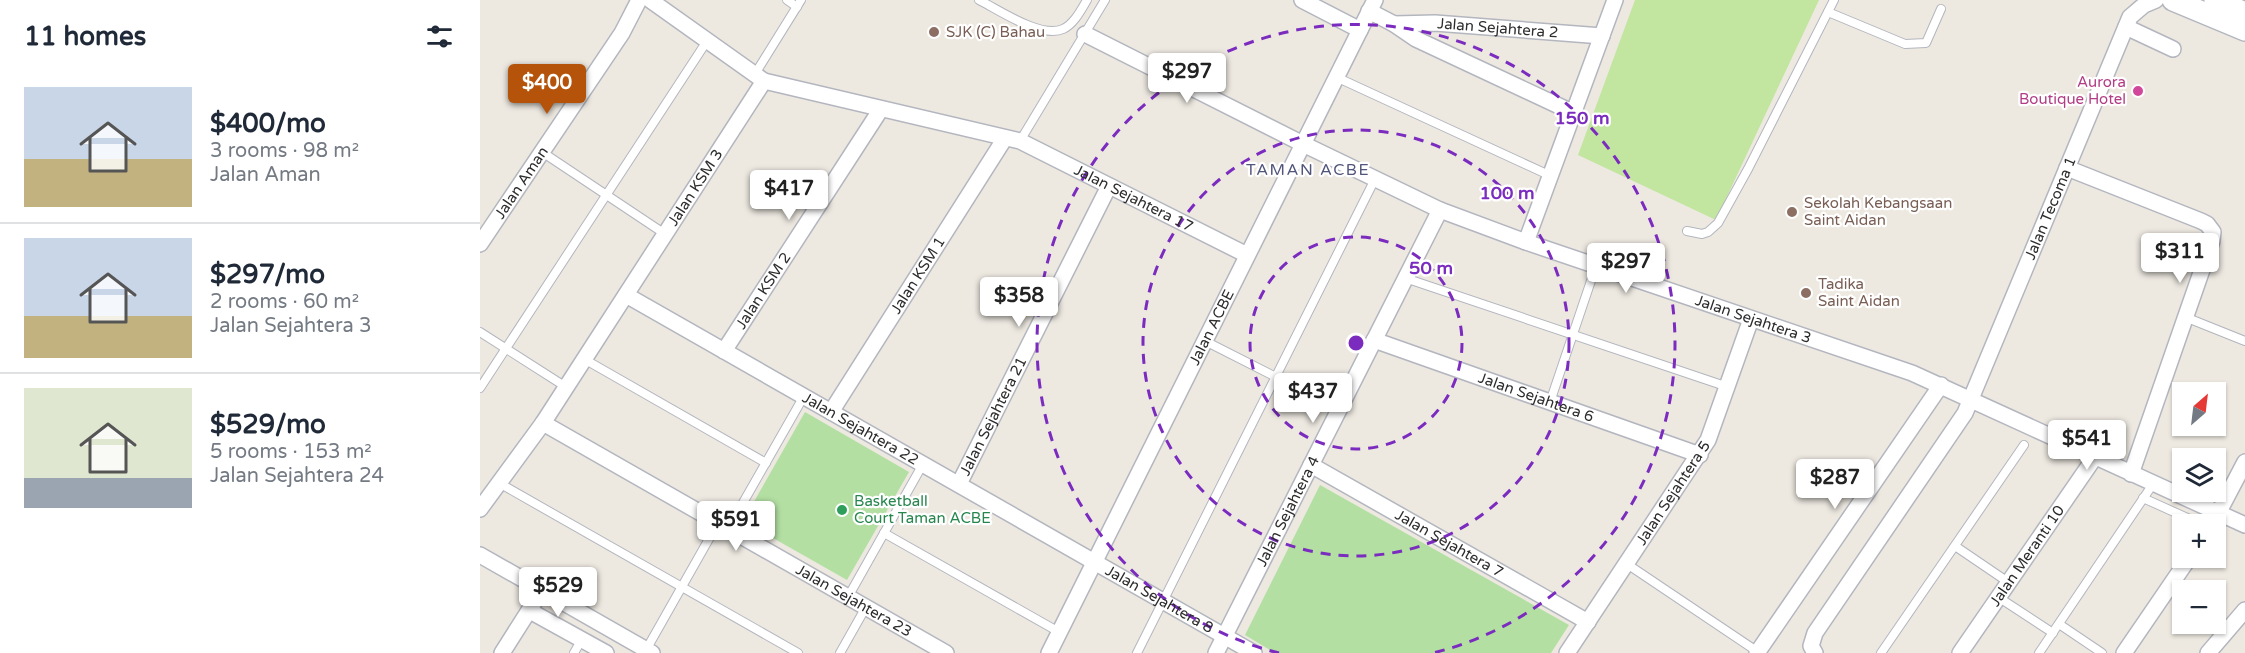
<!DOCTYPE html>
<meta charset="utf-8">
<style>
:root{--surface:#fff;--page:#f6f6f7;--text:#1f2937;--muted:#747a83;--line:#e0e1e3;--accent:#b45309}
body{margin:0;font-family:"Varela Round",sans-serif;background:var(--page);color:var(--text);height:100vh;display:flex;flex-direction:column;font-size:22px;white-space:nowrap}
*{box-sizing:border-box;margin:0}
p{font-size:20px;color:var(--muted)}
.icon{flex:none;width:33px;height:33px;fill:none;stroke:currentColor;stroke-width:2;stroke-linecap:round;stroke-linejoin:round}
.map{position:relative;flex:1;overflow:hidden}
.drawer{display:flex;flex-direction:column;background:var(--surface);width:480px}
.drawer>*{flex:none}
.needle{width:39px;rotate:28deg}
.controls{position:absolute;left:1692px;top:382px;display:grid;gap:12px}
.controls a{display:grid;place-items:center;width:54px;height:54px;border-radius:0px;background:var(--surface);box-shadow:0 2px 4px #0004;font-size:30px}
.price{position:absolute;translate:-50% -51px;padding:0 14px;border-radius:6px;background:#fff;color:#222;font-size:20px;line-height:39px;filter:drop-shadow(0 2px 3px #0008)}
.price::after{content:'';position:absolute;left:50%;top:36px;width:18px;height:14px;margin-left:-9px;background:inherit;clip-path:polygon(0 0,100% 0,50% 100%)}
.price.on{background:var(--accent);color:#fff}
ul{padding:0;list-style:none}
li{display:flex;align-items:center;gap:18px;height:150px;padding:0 24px}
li+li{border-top:2px solid var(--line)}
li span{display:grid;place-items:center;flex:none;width:168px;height:120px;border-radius:0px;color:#555}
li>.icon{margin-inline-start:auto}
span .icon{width:72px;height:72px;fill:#fffc;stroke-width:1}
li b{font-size:26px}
h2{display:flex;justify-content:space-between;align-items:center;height:72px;padding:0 24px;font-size:26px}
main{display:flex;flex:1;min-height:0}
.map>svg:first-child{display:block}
.green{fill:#b3dfa3}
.pitch{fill:#c2e59f}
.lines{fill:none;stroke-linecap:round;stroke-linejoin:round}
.service-casing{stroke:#b4b6bf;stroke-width:10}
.minor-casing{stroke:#b4b6bf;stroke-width:18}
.secondary-casing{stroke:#b4b6bf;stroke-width:24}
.service{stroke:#fff;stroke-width:8}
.minor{stroke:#fff;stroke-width:15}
.secondary{stroke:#fff;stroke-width:21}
.ring{fill:none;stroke:#7b2cbf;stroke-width:3;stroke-dasharray:10 8}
.education-dot{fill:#8d6e63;stroke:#fff;stroke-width:2}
.hotel-dot{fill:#d1479c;stroke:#fff;stroke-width:2}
.leisure-dot{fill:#2e9e5b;stroke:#fff;stroke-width:2}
.labels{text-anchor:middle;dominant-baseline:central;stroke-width:4.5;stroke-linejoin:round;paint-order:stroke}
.street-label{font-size:15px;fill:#2d2d2d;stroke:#fff}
.education-label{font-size:15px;fill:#785e54;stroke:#fff;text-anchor:start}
.hotel-label{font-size:15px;fill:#b23c85;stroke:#fff;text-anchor:end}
.leisure-label{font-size:15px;fill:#27864d;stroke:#fff;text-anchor:start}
.neighbourhood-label{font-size:16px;letter-spacing:1.5px;fill:#51557b;stroke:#fff}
.centre{fill:#7b2cbf;stroke:#fff;stroke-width:3}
.ring-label{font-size:18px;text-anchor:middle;font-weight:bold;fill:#7b2cbf;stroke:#fff;stroke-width:4.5;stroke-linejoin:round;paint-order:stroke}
</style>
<main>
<section class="drawer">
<h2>11 homes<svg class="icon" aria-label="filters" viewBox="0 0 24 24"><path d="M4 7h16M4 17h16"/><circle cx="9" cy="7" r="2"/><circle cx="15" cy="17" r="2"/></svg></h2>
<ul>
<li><span style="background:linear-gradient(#c9d6e8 60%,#c2b280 0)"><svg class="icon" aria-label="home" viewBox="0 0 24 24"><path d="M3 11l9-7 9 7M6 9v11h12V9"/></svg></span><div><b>$400/mo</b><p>3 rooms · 98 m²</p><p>Jalan Aman</p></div></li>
<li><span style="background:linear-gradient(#c9d6e8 65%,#c2b280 0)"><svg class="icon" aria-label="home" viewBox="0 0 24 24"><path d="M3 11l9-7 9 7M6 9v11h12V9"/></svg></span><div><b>$297/mo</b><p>2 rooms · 60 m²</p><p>Jalan Sejahtera 3</p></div></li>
<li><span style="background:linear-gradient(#dfe7d0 75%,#9aa5b1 0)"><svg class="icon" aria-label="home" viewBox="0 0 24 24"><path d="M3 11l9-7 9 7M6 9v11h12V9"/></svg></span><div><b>$529/mo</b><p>5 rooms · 153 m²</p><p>Jalan Sejahtera 24</p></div></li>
</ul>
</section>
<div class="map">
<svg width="1765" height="653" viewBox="0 0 1765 653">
<rect width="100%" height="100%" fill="#ede9e1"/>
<g class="green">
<path d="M325,412L429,472L367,580L263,521Z"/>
<path d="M840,485L1089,625L1071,653H795L765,635Z"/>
</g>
<path class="pitch" d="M1155,0H1339L1236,220L1098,155Z"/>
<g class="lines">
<g class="service-casing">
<g id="service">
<path d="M307,0L317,7"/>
<path d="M499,0C519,10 561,39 583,29C594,24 601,10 607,0"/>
<path d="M1348,12L1425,44L1446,43L1461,9"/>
<path d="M275,74L321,0"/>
<path d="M856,77L1071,176"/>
<path d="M540,141L625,0"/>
<path d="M62,152L185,234"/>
<path d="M1207,231L1222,234L1228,232L1238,223L1268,169L1354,0"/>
<path d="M925,278L1248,387"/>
<path d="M1705,317L1765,341"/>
<path d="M0,332L86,387"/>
<path d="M725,341L859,409"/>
<path d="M104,359L286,463"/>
<path d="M0,388L227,41"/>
<path d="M1070,402L1116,266"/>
<path d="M19,483L318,653"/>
<path d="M1663,498L1723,525"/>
<path d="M248,529L324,396"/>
<path d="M404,533L579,632"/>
<path d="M1475,546L1528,582"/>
<path d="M1147,564L1278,652"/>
<path d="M368,597L443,464"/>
<path d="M1518,597L1573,633"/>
<path d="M1579,624L1622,653"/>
<path d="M166,650L238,523"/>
<path d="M94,653L102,639"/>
<path d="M360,653L386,607"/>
<path d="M657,653L895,179"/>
<path d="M1401,653L1544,445"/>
<path d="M1559,653L1673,484"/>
</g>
</g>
<g class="minor-casing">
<g id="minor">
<path id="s1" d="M170,0L284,81L540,141L767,255"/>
<path d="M822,0L880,30"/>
<path d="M889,11L914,24L936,39L1094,113"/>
<path id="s2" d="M914,24L955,23L1122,36"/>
<path d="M1646,27L1693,49"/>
<path id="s3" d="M605,34L823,144L960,210L1046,242L1432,373L1765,525"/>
<path d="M1587,168L1721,221L1727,224L1733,232L1732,241L1651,474"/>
<path d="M1046,242L1135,0"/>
<path id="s4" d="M0,244L142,33L159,0"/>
<path id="s5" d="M146,295L774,653"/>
<path id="s6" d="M894,340L1220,455"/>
<path id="s7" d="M244,351L401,109"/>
<path id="s8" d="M351,412L525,138"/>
<path id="s9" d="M63,423L466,653"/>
<path id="s10" d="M831,465L1108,622"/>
<path id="s11" d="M479,484L629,186"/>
<path id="s12" d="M0,509L63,423L284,81"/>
<path d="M1732,525L1765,462"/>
<path d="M0,555L172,653"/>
<path d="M50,611L126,653"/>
<path d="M22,653L62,590"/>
<path id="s13" d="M569,653L895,0"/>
<path id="s14" d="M736,653L960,210"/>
<path id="s15" d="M1087,653L1228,440L1271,319"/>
<path d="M1277,653L1461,385"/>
<path id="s16" d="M1335,653L1331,646L1335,633L1485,413L1650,17L1664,5L1676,0"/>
<path id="s17" d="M1480,653L1615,457"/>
<path d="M1644,653L1709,558"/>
<path d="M1728,653L1765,610"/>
</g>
</g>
<g class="secondary-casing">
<g id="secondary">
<path d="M1693,0L1765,30"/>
<path d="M1735,0L1765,13"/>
</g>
</g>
<use href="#service" class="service"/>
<use href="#minor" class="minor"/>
<use href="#secondary" class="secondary"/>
</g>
<g class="ring">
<circle cx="876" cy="343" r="106"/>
<circle cx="876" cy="343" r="213"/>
<path d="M799 653A319 319 0 1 1 953 653"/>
</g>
<g class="education-dot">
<circle cx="454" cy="32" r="6"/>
<circle cx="1312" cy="212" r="6"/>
<circle cx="1326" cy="293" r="6"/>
</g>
<circle class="hotel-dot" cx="1658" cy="91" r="6"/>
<circle class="leisure-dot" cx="362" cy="510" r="6"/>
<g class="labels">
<g class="street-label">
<text stroke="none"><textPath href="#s2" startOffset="104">Jalan Sejahtera 2</textPath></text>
<text stroke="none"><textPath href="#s4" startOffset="74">Jalan Aman</textPath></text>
<text stroke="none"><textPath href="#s12" startOffset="387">Jalan KSM 3</textPath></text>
<text stroke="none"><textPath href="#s1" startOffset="530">Jalan Sejahtera 17</textPath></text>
<text stroke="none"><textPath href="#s16" startOffset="510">Jalan Tecoma 1</textPath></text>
<text stroke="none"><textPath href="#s8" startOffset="162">Jalan KSM 1</textPath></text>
<text stroke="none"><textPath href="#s7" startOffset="72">Jalan KSM 2</textPath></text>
<text stroke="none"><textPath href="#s3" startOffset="728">Jalan Sejahtera 3</textPath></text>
<text stroke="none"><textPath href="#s13" startOffset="364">Jalan ACBE</textPath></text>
<text stroke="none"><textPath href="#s6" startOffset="172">Jalan Sejahtera 6</textPath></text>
<text stroke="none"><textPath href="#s11" startOffset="76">Jalan Sejahtera 21</textPath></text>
<text stroke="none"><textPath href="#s5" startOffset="270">Jalan Sejahtera 22</textPath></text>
<text stroke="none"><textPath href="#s15" startOffset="192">Jalan Sejahtera 5</textPath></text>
<text stroke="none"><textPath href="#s14" startOffset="159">Jalan Sejahtera 4</textPath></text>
<text stroke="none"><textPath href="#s10" startOffset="159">Jalan Sejahtera 7</textPath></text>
<text stroke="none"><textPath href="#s17" startOffset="118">Jalan Meranti 10</textPath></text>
<text stroke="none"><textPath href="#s5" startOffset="614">Jalan Sejahtera 8</textPath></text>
<text stroke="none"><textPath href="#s9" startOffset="358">Jalan Sejahtera 23</textPath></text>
</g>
<g class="education-label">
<text x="466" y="32">SJK (C) Bahau</text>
<text x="1324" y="203">Sekolah Kebangsaan<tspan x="1324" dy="17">Saint Aidan</tspan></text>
<text x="1338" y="284">Tadika<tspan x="1338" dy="17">Saint Aidan</tspan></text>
</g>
<g class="hotel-label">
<text x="1646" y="82">Aurora<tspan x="1646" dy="17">Boutique Hotel</tspan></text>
</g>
<g class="leisure-label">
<text x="374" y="501">Basketball<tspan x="374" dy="17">Court Taman ACBE</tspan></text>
</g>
<g class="neighbourhood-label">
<text x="828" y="170">TAMAN ACBE</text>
</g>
</g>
<circle cx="876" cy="343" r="9" class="centre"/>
<g class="ring-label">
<text x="1102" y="124">150 m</text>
<text x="1027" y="199">100 m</text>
<text x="951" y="274">50 m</text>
</g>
</svg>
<div class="controls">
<a><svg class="needle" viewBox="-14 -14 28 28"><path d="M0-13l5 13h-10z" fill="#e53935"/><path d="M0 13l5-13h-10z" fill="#747a83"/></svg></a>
<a><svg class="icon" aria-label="layers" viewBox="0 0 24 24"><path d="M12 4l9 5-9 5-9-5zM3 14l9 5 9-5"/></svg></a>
<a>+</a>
<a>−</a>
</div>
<b class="price" style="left:707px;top:104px">$297</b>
<b class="price on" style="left:67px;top:115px">$400</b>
<b class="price" style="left:309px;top:221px">$417</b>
<b class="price" style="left:1700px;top:284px">$311</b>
<b class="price" style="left:1146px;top:294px">$297</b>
<b class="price" style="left:539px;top:328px">$358</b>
<b class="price" style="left:833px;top:424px">$437</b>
<b class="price" style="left:1607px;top:471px">$541</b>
<b class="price" style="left:1355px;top:510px">$287</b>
<b class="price" style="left:256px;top:552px">$591</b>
<b class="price" style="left:78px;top:618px">$529</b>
</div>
</main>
